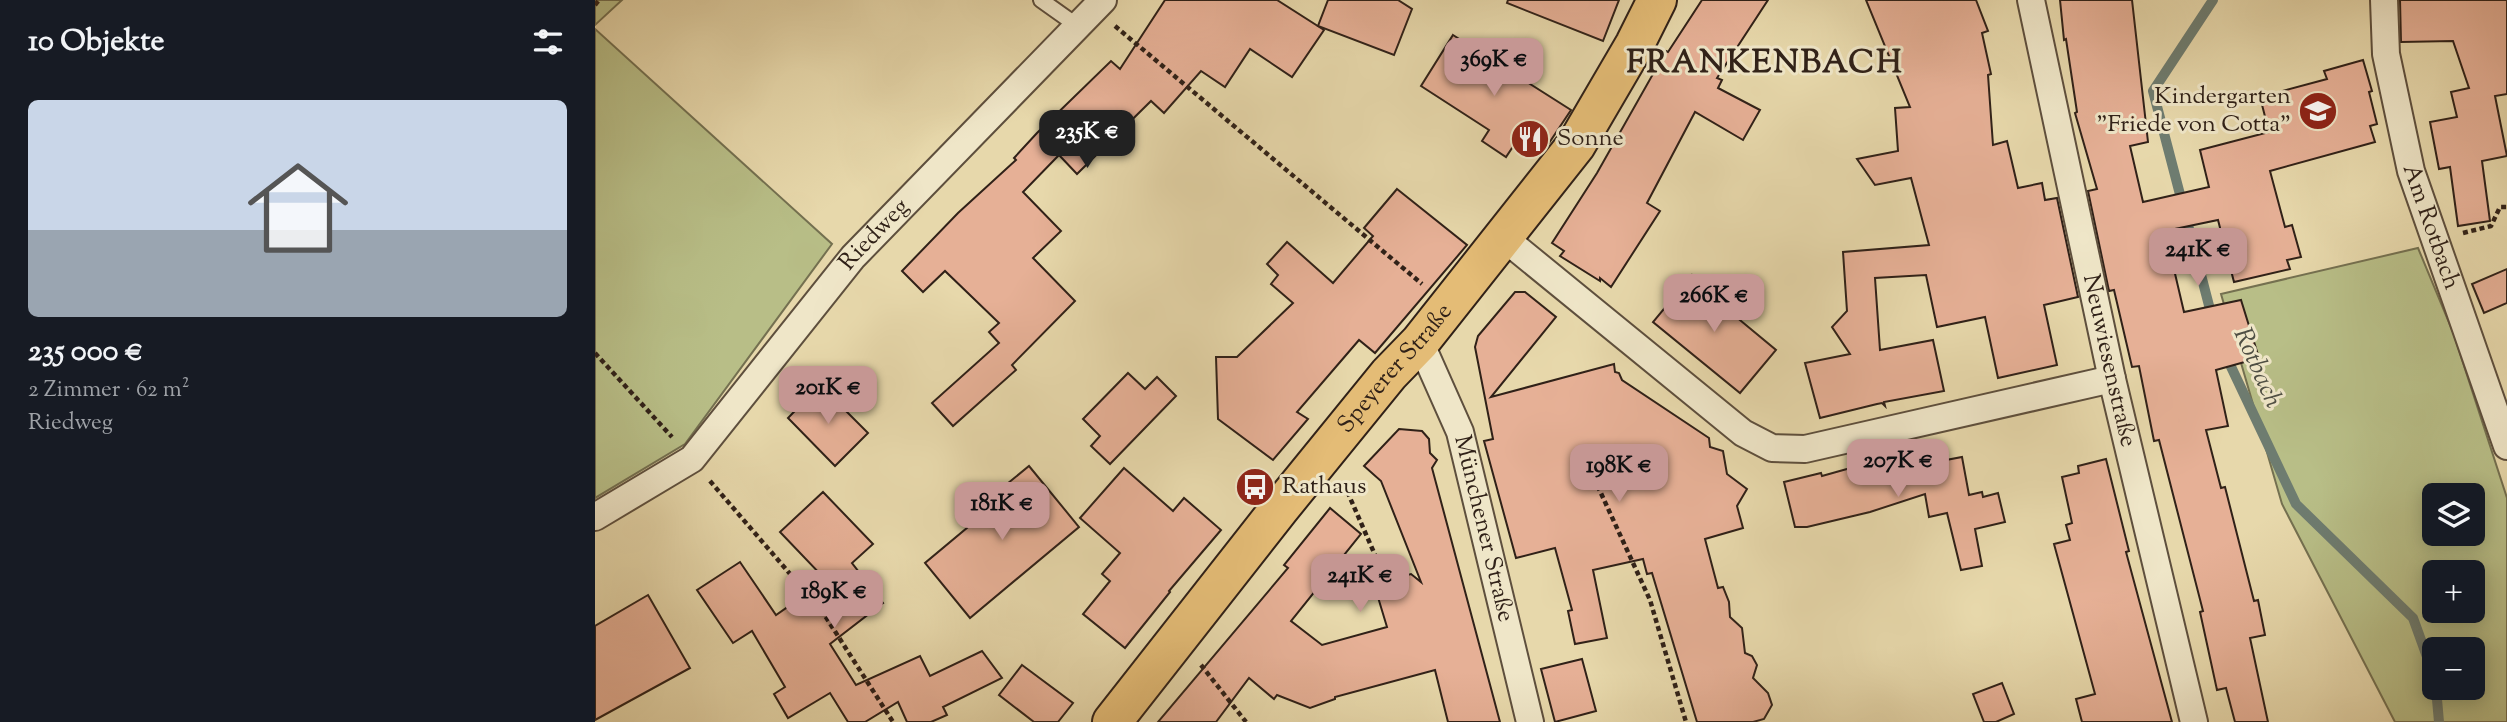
<!DOCTYPE html>
<html lang="de">
<meta charset="utf-8">
<style>
:root{--surface:#171b24;--page:#20242c;--text:#f1f3f6;--muted:#9ea1a6;--line:#363941;--accent:#c59692}
body{margin:0;font-family:"Sorts Mill Goudy",serif;background:var(--page);color:var(--text);height:100vh;display:flex;flex-direction:column;font-size:26px;white-space:nowrap}
*{box-sizing:border-box;margin:0}
p{font-size:23px;color:var(--muted)}
.icon{flex:none;width:38px;height:38px;fill:none;stroke:currentColor;stroke-width:2;stroke-linecap:round;stroke-linejoin:round}
.map{position:relative;flex:1;overflow:hidden}
.details{display:flex;flex-direction:column;background:var(--surface);width:595px}
.details>*{flex:none}
.tools{position:absolute;left:1827px;top:483px;display:grid;gap:14px}
.tools a{display:grid;place-items:center;width:63px;height:63px;border-radius:10px;background:var(--surface);box-shadow:0 4px 18px #0003;font-size:35px}
.price{position:absolute;translate:-50% -60px;padding:0 16px;border-radius:14px;background:var(--accent);color:#111;font-size:23px;line-height:46px;filter:drop-shadow(0 2px 4px #0008)}
.price::after{content:'';position:absolute;left:50%;top:42px;width:21px;height:16px;margin-left:-10px;background:inherit;clip-path:polygon(0 0,100% 0,50% 100%)}
.price.active{background:#222;color:#fff}
ul{padding:0;list-style:none}
li{display:grid;align-content:center;gap:14px;height:371px;padding:0 28px}
li+li{border-top:2px solid var(--line)}
li span{display:grid;place-items:center;height:217px;border-radius:10px;color:#555}
li>.icon{margin-inline-start:auto}
span .icon{width:126px;height:126px;fill:#fffc;stroke-width:1}
li b{font-size:30px}
h2{display:flex;justify-content:space-between;align-items:center;height:84px;padding:0 28px;font-size:30px}
main{display:flex;flex:1;min-height:0}
.map>svg:first-child{display:block}
.green{fill:#b8be87;stroke:#747050;stroke-width:2;fill-rule:evenodd}
.lines{fill:none;stroke-linecap:round;stroke-linejoin:round}
.stream{stroke:#6e7c70;stroke-width:10}
.building{fill:#e6b096;stroke:#302118;stroke-width:2}
.lane-casing{stroke:#5e4f3d;stroke-width:18}
.street-casing{stroke:#5e4f3d;stroke-width:30}
.primary-casing{stroke:#302118;stroke-width:42}
.path{stroke:#302118;stroke-width:4.5;stroke-dasharray:5 3.5;stroke-linecap:butt}
.lane{stroke:#efe6c8;stroke-width:14}
.street{stroke:#efe6c8;stroke-width:26}
.primary{stroke:#e4bc76;stroke-width:38}
.labels{text-anchor:middle;dominant-baseline:central;stroke-width:6;stroke-linejoin:round;paint-order:stroke}
.poi-label{font-size:24px;fill:#302118;stroke:#efe6c8;text-anchor:start}
.street-label{font-size:24px;fill:#302118;stroke:#efe6c8}
.water-label{font-size:26px;font-style:italic;fill:#4f4f44;stroke:#efe6c8}
.district-label{font-size:32px;font-weight:bold;letter-spacing:2px;fill:#302118;stroke:#efe6c8}
</style>
<main>
<section class="details">
<h2>10 Objekte<svg class="icon" aria-label="filters" viewBox="0 0 24 24"><path d="M4 7h16M4 17h16"/><circle cx="9" cy="7" r="2"/><circle cx="15" cy="17" r="2"/></svg></h2>
<ul>
<li><span style="background:linear-gradient(#c9d6e8 60%,#9aa5b1 0)"><svg class="icon" aria-label="home" viewBox="0 0 24 24"><path d="M3 11l9-7 9 7M6 9v11h12V9"/></svg></span><div><b>235 000 €</b><p>2 Zimmer · 62 m²</p><p>Riedweg</p></div></li>
</ul>
</section>
<div class="map">
<svg width="1912" height="722" viewBox="0 0 1912 722">
<rect width="100%" height="100%" fill="#e7d8ab"/>
<filter id="stains"><feTurbulence type="fractalNoise" baseFrequency=".00286" numOctaves="4"/><feColorMatrix values="0 0 0 0 .2 0 0 0 0 .09 0 0 0 0 .02 0 0 0 .5 -.17"/></filter>
<radialGradient id="worn" r=".72"><stop offset=".6" stop-color="#630" stop-opacity="0"/><stop offset="1" stop-color="#630" stop-opacity=".3"/></radialGradient>
<g class="green">
<path d="M0,0H27L0,25Z"/>
<path d="M0,29L237,244L90,444L0,498Z"/>
<path d="M1823,248L1858,332L1912,498V722H1800L1687,504L1626,294ZM1839,495H1878V534H1839ZM1839,572H1878V611H1839ZM1839,649H1878V688H1839Z"/>
</g>
<g class="lines">
<g class="stream">
<path d="M1617,317L1558,91L1618,0"/>
<path d="M1630,354L1701,504L1818,618L1839,676"/>
<path d="M1841,688L1844,722"/>
</g>
</g>
<g class="building">
<path d="M570,0H682L729,30L697,77L655,49L630,87L606,71L569,113L556,101L482,174L464,155L428,192L466,231L438,258L480,301L417,365L421,370L358,426L337,403L404,343L394,332L404,323L350,271L328,292L307,271L363,213L421,160L419,158L442,133L516,61L525,69Z"/>
<path d="M733,0H803L817,9L799,55L723,26Z"/>
<path d="M913,0H1024L1008,41L912,3Z"/>
<path d="M1107,0H1173L1122,78L1127,80L1123,88L1165,110L1148,140L1100,112L1052,203L1065,211L1016,287L1005,278V281L965,256L969,251L957,243L1002,173L1071,51L1073,52Z"/>
<path d="M1271,0H1381L1393,31L1387,33L1396,74L1393,75L1398,145L1412,141L1423,188L1447,183L1450,200L1462,198L1483,297L1449,305L1462,365L1403,378L1390,317L1342,327L1331,275L1280,278L1285,350L1338,340L1349,391L1289,402L1290,406L1287,403L1282,404L1225,418L1210,363L1255,354L1237,327L1252,311L1248,252L1334,245L1316,178L1280,185L1262,159L1303,151L1300,108L1315,107Z"/>
<path d="M1465,0H1537L1553,142L1535,146L1548,202L1614,187L1605,150L1674,132L1665,97L1732,79L1729,71L1768,60L1777,91L1774,92L1782,124L1775,126L1780,142L1675,171L1690,227L1697,225L1706,257L1692,260L1695,269L1639,282L1623,220L1570,231L1589,312L1646,300L1664,358L1621,370L1633,426L1611,430L1626,488L1630,487L1659,601L1663,600L1670,635L1655,638L1673,722H1640L1631,688L1622,690L1605,612L1608,611L1564,440L1559,441L1544,366L1537,367L1519,290L1514,291L1493,191L1502,189L1480,113L1482,112L1471,39L1469,40Z"/>
<path d="M1805,0H1912V94L1900,96L1912,156L1887,161L1895,221L1863,226L1855,167L1844,169L1835,122L1862,117L1856,92L1874,88L1858,41L1806,42Z"/>
<path d="M858,35L976,110L950,149L927,133L911,157L887,141L894,130L826,86Z"/>
<path d="M802,189L872,245L780,353L764,340L702,412L713,419L678,460L623,419L621,357H642L698,303L676,284L683,275L672,264L692,242L738,283L778,236L769,228Z"/>
<path d="M1912,269V303L1889,313L1877,284Z"/>
<path d="M1097,275L1137,308L1134,311L1181,350L1145,393L1058,322Z"/>
<path d="M920,292H930L961,317L896,397L1019,364L1020,372L1024,373L1027,380L1114,438L1115,447L1128,451L1132,474L1152,489L1142,506L1148,528L1110,539L1123,588L1128,587L1134,602L1135,617L1147,628L1150,653L1157,656L1162,665L1158,678L1173,693L1177,705L1169,719L1158,722H1102L1057,573L1052,574L1048,559L998,570L1012,638L980,644L973,611L977,610L960,548L921,558L889,441L898,439L880,347L883,336Z"/>
<path d="M533,373L550,389L562,377L581,396L515,464L496,446L505,436L488,419Z"/>
<path d="M225,385L273,433L240,466L193,418Z"/>
<path d="M804,429L827,431L834,439L835,453L842,460L837,468L905,722H853L840,670L740,697V699L715,708L682,695L679,699L654,678L621,722H563L693,568L689,565L735,508L766,534L696,621L727,645L792,627L779,584L816,574L826,582L786,481L769,466Z"/>
<path d="M1367,457L1374,495L1387,492L1388,497L1403,493L1410,522L1380,529L1387,566L1366,570L1352,513L1334,517L1330,494L1275,512L1212,527H1200L1189,482L1226,473L1227,476L1284,460L1288,472Z"/>
<path d="M1511,459L1534,551L1531,552L1577,722H1487L1481,699L1500,694L1459,544L1475,540L1471,525L1477,523L1467,477L1484,473L1483,466Z"/>
<path d="M434,466L484,527L375,618L330,563L385,517L380,510Z"/>
<path d="M529,468L578,511L589,498L626,530L574,591L575,592L530,648L488,614L515,581L507,574L525,553L485,518Z"/>
<path d="M228,492L278,544L257,563L288,603L235,644L261,685L325,656L335,676L387,651L407,678L348,707L352,715L336,722H312L303,702L270,722H253L235,693L193,718L179,694L190,687L157,631L138,643L102,590L145,562L181,615L231,580L185,532Z"/>
<path d="M53,595L95,668L0,720V626Z"/>
<path d="M987,659L1001,711L960,722L946,669Z"/>
<path d="M427,665L478,703L463,722H439L404,695Z"/>
<path d="M1407,683L1419,714L1401,722H1389L1378,694Z"/>
</g>
<g class="lines">
<g class="lane-casing">
<path id="lane" d="M446,0L484,27"/>
</g>
<g class="street-casing">
<g id="street">
<path id="s1" d="M1436,0L1517,379L1599,722"/>
<path id="s2" d="M1789,0L1791,54L1816,171L1912,446"/>
<path d="M909,238L1148,433L1177,448L1210,449L1517,379"/>
<path id="s3" d="M825,342L865,432L935,722"/>
<path id="s4" d="M0,517L97,459L258,257L508,0"/>
</g>
</g>
<g class="primary-casing">
<g id="primary">
<path id="s5" d="M517,722L685,508L794,374L825,342L981,145L1040,44L1062,0"/>
</g>
</g>
<g class="path">
<path d="M0,5L4,0"/>
<path d="M520,26L827,284"/>
<path d="M1868,233L1896,226L1905,207H1912"/>
<path d="M0,353L77,437"/>
<path d="M999,478L1055,600L1091,722"/>
<path d="M115,481L227,611L298,722"/>
<path d="M749,484L784,564"/>
<path d="M606,665L651,722"/>
</g>
<use href="#lane" class="lane"/>
<use href="#street" class="street"/>
<use href="#primary" class="primary"/>
</g>
<defs>
<g id="school-disc" transform="scale(2.0125)"><circle r="9.5" fill="#8f2418" stroke="#efe6c8"/><path d="M0-5L7-2L0 1L-7-2ZM-4 1L0 2.5L4 1V4Q0 6-4 4Z" fill="#fff"/></g>
<g id="restaurant-disc" transform="scale(2.0125)"><circle r="9.5" fill="#8f2418" stroke="#efe6c8"/><path d="M-5-6h1v4h1v-4h1v4h1v-4h1v5L-1.5 .5V6h-2V.5L-5-1ZM5-6V6H3V1.5H1.5Q1.5-4 5-6Z" fill="#fff"/></g>
<g id="bus-disc" transform="scale(2.0125)"><circle r="9.5" fill="#8f2418" stroke="#efe6c8"/><path d="M-5-6H5V4H4V6H2V4H-2V6H-4V4H-5ZM-3.5-4V0h7V-4ZM-3.5 1.2v1.5H-2V1.2ZM2 1.2v1.5H3.5V1.2Z" fill="#fff"/></g>
</defs>
<g fill-rule="evenodd">
<use href="#school-disc" x="1723" y="111"/>
<use href="#restaurant-disc" x="935" y="139"/>
<use href="#bus-disc" x="660" y="487"/>
</g>
<g class="labels">
<g class="poi-label">
<text x="1696" y="97" text-anchor="end">Kindergarten<tspan x="1696" dy="28">"Friede von Cotta"</tspan></text>
<text x="962" y="139">Sonne</text>
<text x="687" y="487">Rathaus</text>
</g>
<g class="street-label">
<text stroke="none"><textPath href="#s2" startOffset="233">Am Rotbach</textPath></text>
<text stroke="none"><textPath href="#s4" startOffset="402">Riedweg</textPath></text>
<text stroke="none"><textPath href="#s1" startOffset="369">Neuwiesenstraße</textPath></text>
<text stroke="none"><textPath href="#s5" startOffset="453">Speyerer Straße</textPath></text>
<text stroke="none"><textPath href="#s3" startOffset="198">Münchener Straße</textPath></text>
</g>
<g class="water-label">
<text transform="translate(1662 368) rotate(66)">Rotbach</text>
</g>
<g class="district-label">
<text x="1170" y="64">FRANKENBACH</text>
</g>
</g>
<rect width="100%" height="100%" filter="url(#stains)"/>
<rect width="100%" height="100%" fill="url(#worn)"/>
</svg>
<div class="tools">
<a><svg class="icon" aria-label="layers" viewBox="0 0 24 24"><path d="M12 4l9 5-9 5-9-5zM3 14l9 5 9-5"/></svg></a>
<a>+</a>
<a>−</a>
</div>
<b class="price" style="left:899px;top:98px">369K €</b>
<b class="price active" style="left:492px;top:170px">235K €</b>
<b class="price" style="left:1603px;top:288px">241K €</b>
<b class="price" style="left:1119px;top:334px">266K €</b>
<b class="price" style="left:233px;top:426px">201K €</b>
<b class="price" style="left:1303px;top:499px">207K €</b>
<b class="price" style="left:1024px;top:504px">198K €</b>
<b class="price" style="left:407px;top:542px">181K €</b>
<b class="price" style="left:765px;top:614px">241K €</b>
<b class="price" style="left:239px;top:630px">189K €</b>
</div>
</main>
